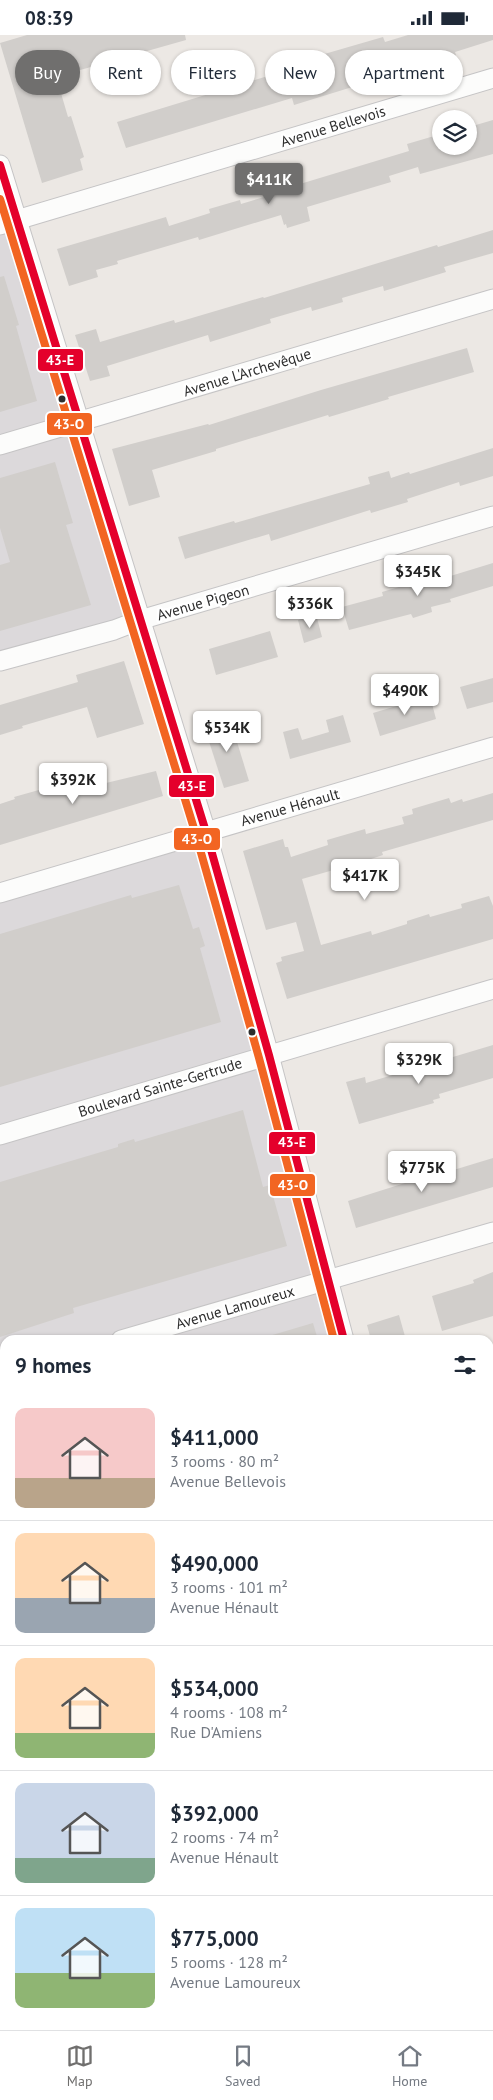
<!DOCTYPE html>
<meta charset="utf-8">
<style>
:root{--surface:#fff;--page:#f6f6f7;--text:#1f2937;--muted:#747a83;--line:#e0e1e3;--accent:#706f6e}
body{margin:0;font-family:"PT Sans",sans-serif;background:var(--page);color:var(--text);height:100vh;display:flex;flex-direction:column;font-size:19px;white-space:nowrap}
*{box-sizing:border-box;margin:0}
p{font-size:16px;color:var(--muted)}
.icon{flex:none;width:28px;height:28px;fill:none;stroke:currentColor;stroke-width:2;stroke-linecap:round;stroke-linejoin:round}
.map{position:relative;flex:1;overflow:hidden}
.drawer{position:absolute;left:0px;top:1300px;width:494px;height:695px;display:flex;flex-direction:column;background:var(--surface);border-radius:15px 15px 0 0;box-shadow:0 1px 4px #0004}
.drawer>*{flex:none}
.hud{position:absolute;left:15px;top:15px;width:464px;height:45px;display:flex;gap:10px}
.tools{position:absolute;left:432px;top:75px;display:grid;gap:10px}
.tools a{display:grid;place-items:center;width:45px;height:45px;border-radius:50%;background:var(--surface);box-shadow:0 1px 4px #0004;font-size:25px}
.price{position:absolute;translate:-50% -42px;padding:0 11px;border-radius:5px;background:#fff;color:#222;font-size:16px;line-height:32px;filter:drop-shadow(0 1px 2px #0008)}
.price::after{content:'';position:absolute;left:50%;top:30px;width:15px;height:11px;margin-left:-8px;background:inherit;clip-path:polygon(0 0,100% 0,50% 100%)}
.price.selected{background:var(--accent);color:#fff}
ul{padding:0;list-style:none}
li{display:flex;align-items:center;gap:15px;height:125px;padding:0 15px}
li+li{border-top:1px solid var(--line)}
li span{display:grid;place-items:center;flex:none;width:140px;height:100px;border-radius:10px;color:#555}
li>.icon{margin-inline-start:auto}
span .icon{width:60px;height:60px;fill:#fffc;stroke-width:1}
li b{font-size:21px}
h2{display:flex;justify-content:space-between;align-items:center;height:60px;padding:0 15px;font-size:21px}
.chip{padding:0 18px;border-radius:22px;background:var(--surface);box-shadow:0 1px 4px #0004;font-size:18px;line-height:45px}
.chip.selected{background:var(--accent);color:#fff}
.status{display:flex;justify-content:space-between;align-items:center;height:35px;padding:0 25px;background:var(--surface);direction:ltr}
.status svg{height:14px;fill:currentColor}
.menu{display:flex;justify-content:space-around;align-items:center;height:70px;border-top:1px solid var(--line);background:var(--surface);font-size:14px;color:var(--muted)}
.menu a{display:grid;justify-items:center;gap:2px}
.menu .selected{color:var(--accent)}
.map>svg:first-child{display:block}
.industrial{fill:#dcd9db}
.building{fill:#d1cecb}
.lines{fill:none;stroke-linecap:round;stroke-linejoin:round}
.minor-casing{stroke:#c5c4c5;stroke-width:21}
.minor{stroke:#fcfcfb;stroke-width:19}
.bus-1-casing{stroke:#fff;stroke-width:11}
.bus-2-casing{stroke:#fff;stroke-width:11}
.bus-1{stroke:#e4002b;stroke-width:8}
.bus-2{stroke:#f26522;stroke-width:8}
.bus-dot{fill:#2e2e2e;stroke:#fff;stroke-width:2}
.labels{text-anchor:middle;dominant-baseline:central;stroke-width:5;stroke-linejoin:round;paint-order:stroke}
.street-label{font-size:15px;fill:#2e2e2e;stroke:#fff}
.line-badge{stroke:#fff;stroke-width:2}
.badge-label{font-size:14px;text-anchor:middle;font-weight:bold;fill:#fff}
</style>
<div class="status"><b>08:39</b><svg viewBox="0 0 49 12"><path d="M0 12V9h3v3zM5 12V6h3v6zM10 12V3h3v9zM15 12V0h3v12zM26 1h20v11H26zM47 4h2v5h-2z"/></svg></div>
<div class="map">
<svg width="493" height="1995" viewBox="0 0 493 1995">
<rect width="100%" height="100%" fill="#ece8e4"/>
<g class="industrial">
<path d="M0,130L140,585L0,626Z"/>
<path d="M206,797L345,1305H5V1877L0,1871V858Z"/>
<path d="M489,1770L493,1784V1995H102L98,1990H489Z"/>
</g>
<g class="building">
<path d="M27,0H185L186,5L59,41L61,47L58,48L68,82L71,81L84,122L80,124L83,135L42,148L0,8Z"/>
<path d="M408,0H493V5L455,17L456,20L294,70L292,63L126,113L117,87L284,36L283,31L383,2L385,7Z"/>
<path d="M493,85V119L420,139L418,132L389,141L391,147L307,172L310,186L287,193L286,189L284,190L281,180L199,205L198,202L117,226L118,229L96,235L98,242L69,251L57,214L166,182L169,191L210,178L209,174L240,165L241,169L274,159L273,155L283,152L299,147L300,149L409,116L407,109L441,99V111H469V92Z"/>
<path d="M493,195V218L444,232L446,237L384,256L383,251L342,263L343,267L312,276L311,272L270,284L271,288L210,307L208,300L107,331L110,341L90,346L75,300L96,294L100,307L174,285L175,288L263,262L264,263L437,210L438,212Z"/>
<path d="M4,241L19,290L16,291L37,366L0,377V242Z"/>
<path d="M467,313L474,337L388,362L389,364L329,382L328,380L216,414V416L152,435L160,462L129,471L112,414L208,389L209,390L321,355Z"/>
<path d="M493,413V441L460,451L459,447L407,464L408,467L371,478L370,475L271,506L269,499L185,524L178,502L234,486L235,488L370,449L368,442L389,436L391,443L409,437L410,439Z"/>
<path d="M55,427L73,488L66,490L91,570L0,596V530L10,527L0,493V443Z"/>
<path d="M493,528V551L450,564L451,567L431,572L432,577L413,583L411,579L349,595L342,572L383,561L382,557L443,539L444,543Z"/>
<path d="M316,579L322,602L304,608L298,585Z"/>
<path d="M270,596L278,622L216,640L209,614Z"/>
<path d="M124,626L144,689L97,703L87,672L22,691L23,693L0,700V670L78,647L76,640Z"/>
<path d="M493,643V667L467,674L460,652Z"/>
<path d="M430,661L436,684L380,701L373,678Z"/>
<path d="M343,680L351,707L290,724L283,697L298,693L302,705L329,697L326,685Z"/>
<path d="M230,684L249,746L224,753L204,691Z"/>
<path d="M156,736L163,761L0,810V769L15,764L14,762L53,751L55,760L85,750L83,743L103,738L106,748Z"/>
<path d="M493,758V785L382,817L383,820L365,826L367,832L346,839L344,832L302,844L321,910L371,896L372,900L407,889V886L429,879L430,882L462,873L461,869L489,861L493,871V904L287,964L276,928L282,926L281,922L304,916L296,887L266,895L243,816L283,804L285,812H288L291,822L328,810L327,805L365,794L366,799L404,789L402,782L413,779L412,774L449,763L451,768L462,764L463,767Z"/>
<path d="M179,850L193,894L199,892L205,911L200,913L221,987L0,1052V899L131,860L132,863Z"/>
<path d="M493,1010V1043L439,1059L440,1063L433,1065L434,1068L359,1089L346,1047L365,1042L366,1048Z"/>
<path d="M243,1075L263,1152L270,1150L287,1211L73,1273L74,1278L0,1302V1147L118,1112V1109L134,1104L135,1107Z"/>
<path d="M493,1123V1152L356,1193L348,1166L446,1135L447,1137Z"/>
<path d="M493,1237V1281L442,1296L432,1261L474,1248L473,1245Z"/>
<path d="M399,1280L406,1305H371L367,1290Z"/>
<path d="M313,1288L318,1305H269V1301Z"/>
</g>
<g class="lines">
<g class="minor-casing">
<g id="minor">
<path d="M0,130L206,797L269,1020L344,1305"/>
<path d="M0,190L493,43"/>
<path d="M0,410L493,264"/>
<path d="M0,626L114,595L140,585L493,481"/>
<path d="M0,858L493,712"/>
<path d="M0,1100L493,954"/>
<path d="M121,1305L493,1197"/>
<path d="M0,1340L5,1339"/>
<path d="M489,1347L493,1346"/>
<path d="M0,1491L5,1490"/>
<path d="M489,1558L493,1557"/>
<path d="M0,1701L5,1699"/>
<path d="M489,1770L493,1784"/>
<path d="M0,1905L5,1912"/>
<path d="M70,1990L74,1995"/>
</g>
</g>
<use href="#minor" class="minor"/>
<g class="bus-1-casing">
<path id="bus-1" d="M0,130L206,797L269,1020L344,1305"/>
</g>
<g class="bus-2-casing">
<path id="bus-2" d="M0,164L196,800L259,1023L334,1305"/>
</g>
<use href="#bus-1" class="bus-1"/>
<use href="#bus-2" class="bus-2"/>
</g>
<g class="bus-dot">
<circle cx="62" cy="364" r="4.5"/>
<circle cx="252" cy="997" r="4.5"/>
</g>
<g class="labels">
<g class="street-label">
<text transform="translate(333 91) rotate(-17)">Avenue Bellevois</text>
<text transform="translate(247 337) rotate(-17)">Avenue L'Archevêque</text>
<text transform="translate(203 567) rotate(-16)">Avenue Pigeon</text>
<text transform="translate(290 772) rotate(-16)">Avenue Hénault</text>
<text transform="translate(160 1052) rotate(-17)">Boulevard Sainte-Gertrude</text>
<text transform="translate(235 1272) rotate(-16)">Avenue Lamoureux</text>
</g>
</g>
<g class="line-badge">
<rect x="37" y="313" width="47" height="24" rx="5" fill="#e4002b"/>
<rect x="46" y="377" width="47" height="24" rx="5" fill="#f26522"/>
<rect x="168" y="739" width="47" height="24" rx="5" fill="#e4002b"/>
<rect x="173" y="792" width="48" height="24" rx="5" fill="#f26522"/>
<rect x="268" y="1096" width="48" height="24" rx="5" fill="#e4002b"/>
<rect x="269" y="1138" width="47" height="24" rx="5" fill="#f26522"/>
</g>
<g class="badge-label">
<text x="60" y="330">43-E</text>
<text x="69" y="394">43-O</text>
<text x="192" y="756">43-E</text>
<text x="197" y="809">43-O</text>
<text x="292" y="1112">43-E</text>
<text x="293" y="1155">43-O</text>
</g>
</svg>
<div class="tools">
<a><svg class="icon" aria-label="layers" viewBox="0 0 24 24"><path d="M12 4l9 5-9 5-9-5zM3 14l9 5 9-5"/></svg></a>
</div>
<b class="price selected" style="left:269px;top:170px">$411K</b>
<b class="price" style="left:418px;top:562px">$345K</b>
<b class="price" style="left:310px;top:594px">$336K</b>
<b class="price" style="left:405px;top:681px">$490K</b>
<b class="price" style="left:227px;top:718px">$534K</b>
<b class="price" style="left:73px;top:770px">$392K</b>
<b class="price" style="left:365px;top:866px">$417K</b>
<b class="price" style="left:419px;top:1050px">$329K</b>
<b class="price" style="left:422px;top:1158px">$775K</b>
<div class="hud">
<a class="chip selected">Buy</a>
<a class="chip">Rent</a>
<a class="chip">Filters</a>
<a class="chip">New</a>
<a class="chip">Apartment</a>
</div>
<section class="drawer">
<h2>9 homes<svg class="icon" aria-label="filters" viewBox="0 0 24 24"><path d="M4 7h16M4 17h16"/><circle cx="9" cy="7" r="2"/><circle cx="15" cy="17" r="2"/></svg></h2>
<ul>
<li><span style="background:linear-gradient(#f6c9c9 70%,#b9a48a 0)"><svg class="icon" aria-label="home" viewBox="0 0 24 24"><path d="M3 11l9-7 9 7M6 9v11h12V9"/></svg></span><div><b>$411,000</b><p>3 rooms · 80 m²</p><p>Avenue Bellevois</p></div></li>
<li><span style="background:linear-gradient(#ffd9b3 65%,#9aa5b1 0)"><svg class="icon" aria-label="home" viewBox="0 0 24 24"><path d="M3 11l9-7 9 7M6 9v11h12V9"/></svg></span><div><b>$490,000</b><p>3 rooms · 101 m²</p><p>Avenue Hénault</p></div></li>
<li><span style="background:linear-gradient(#ffd9b3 75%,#8fb573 0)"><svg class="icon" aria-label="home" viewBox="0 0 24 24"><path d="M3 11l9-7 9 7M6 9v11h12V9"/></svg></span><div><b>$534,000</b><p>4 rooms · 108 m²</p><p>Rue D'Amiens</p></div></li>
<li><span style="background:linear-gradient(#c9d6e8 75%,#7fa58c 0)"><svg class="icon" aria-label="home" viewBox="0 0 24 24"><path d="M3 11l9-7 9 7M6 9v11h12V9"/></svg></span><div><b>$392,000</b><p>2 rooms · 74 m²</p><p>Avenue Hénault</p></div></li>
<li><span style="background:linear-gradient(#bfe0f5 65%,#8fb573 0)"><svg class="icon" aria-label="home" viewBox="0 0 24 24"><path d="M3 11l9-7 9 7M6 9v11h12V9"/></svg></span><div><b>$775,000</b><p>5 rooms · 128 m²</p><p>Avenue Lamoureux</p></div></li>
</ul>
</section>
</div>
<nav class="menu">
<a class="selected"><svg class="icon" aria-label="map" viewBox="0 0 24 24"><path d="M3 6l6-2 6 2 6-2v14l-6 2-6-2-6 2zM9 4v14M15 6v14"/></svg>Map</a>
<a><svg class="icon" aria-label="saved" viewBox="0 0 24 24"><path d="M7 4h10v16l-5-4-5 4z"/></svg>Saved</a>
<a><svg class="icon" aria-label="home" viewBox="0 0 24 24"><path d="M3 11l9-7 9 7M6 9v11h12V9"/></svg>Home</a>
</nav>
